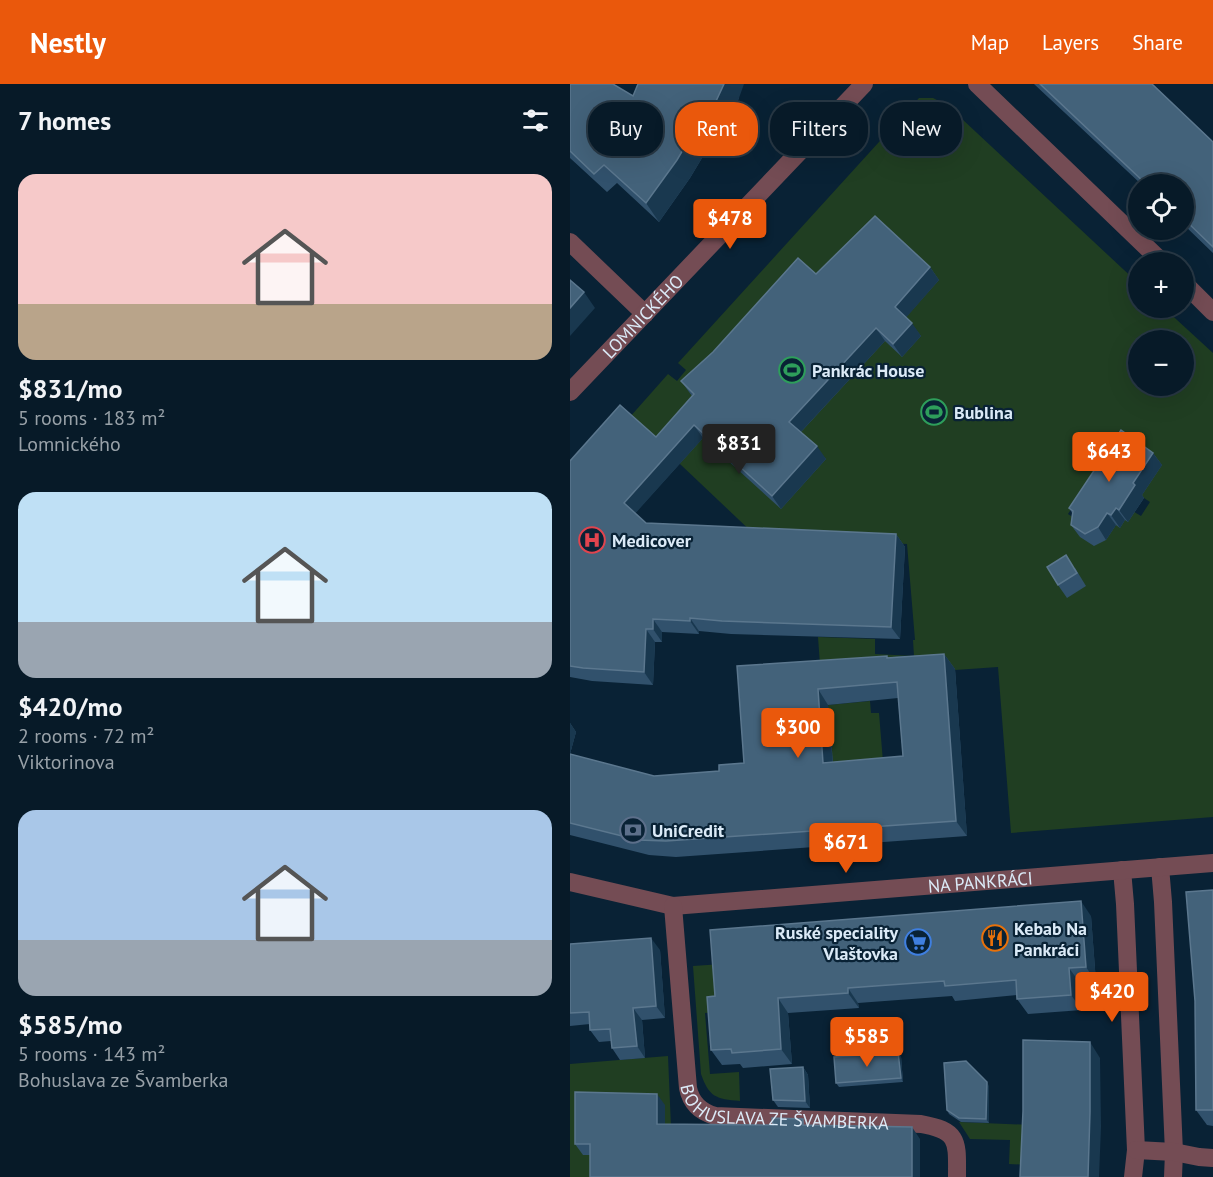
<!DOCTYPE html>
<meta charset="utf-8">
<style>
:root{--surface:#071a28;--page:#102330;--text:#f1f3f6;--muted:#98a1a8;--line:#283845;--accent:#ea580c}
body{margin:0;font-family:"PT Sans",sans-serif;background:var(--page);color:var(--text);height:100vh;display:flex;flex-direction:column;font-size:22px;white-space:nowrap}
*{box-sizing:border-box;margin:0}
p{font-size:20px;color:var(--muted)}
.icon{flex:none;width:33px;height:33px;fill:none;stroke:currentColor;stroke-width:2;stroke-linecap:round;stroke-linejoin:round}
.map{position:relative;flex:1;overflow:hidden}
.side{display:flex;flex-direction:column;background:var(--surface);width:570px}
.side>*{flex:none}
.hud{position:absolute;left:18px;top:18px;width:534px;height:54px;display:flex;gap:12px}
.fabs{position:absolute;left:558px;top:90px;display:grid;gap:12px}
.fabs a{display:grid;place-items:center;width:66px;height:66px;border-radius:50%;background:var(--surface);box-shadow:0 6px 24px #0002,0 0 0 2px var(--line);font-size:30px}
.price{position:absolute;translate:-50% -51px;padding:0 14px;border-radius:6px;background:var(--accent);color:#fff;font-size:20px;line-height:39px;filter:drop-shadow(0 2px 3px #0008)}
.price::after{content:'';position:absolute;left:50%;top:36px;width:18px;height:14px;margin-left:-9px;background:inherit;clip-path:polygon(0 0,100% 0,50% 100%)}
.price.active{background:#222;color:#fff}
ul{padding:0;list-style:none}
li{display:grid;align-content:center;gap:12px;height:318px;padding:0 18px}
li span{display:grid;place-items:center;height:186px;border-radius:18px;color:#555}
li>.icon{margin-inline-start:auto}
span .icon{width:108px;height:108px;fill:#fffc;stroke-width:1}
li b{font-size:26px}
h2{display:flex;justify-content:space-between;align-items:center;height:72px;padding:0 18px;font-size:26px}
.chip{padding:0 21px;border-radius:24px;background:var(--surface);box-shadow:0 6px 24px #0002,0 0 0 2px var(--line);font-size:21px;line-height:54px}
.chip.active{background:var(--accent);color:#fff}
header{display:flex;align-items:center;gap:36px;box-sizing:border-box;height:84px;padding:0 30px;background:var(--accent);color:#fff}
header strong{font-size:28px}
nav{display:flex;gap:33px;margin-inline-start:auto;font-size:21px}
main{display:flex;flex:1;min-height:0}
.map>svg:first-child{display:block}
.green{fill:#203e22;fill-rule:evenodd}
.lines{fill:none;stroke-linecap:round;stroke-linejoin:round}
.minor{stroke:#744c54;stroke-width:18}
.wall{fill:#31516c;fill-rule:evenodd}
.shaded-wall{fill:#19384f}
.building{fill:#43627a;stroke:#5b778e;stroke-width:1.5;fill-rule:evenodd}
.labels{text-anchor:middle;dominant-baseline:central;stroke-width:4.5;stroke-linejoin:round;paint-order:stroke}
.street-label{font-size:18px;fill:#dbeaf7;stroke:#092235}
.poi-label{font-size:18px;font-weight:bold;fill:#dbeaf7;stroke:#092235;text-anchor:start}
</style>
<header>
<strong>Nestly</strong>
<nav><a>Map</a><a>Layers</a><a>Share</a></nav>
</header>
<main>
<section class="side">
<h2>7 homes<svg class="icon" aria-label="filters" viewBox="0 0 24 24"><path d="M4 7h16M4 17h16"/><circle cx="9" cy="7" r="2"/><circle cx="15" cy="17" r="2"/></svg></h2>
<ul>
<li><span style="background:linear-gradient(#f6c9c9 70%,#b9a48a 0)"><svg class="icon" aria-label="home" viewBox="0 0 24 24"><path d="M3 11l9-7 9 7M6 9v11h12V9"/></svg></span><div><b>$831/mo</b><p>5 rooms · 183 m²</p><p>Lomnického</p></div></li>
<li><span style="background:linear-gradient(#bfe0f5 70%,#9aa5b1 0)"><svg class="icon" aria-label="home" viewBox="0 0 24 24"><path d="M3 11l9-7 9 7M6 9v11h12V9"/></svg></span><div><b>$420/mo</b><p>2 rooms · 72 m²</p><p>Viktorinova</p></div></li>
<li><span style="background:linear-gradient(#a9c7e8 70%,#9aa5b1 0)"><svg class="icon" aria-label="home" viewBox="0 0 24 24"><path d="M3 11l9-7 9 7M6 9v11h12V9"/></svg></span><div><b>$585/mo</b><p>5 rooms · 143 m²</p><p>Bohuslava ze Švamberka</p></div></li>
</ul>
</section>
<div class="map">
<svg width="643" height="1093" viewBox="0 0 643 1093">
<rect width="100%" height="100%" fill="#092235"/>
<g class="green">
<path d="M349,14H363L377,21L568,199V224H594L643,269V733L441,749L428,583L256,595L250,581L248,553L305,555V570L344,572L343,556H345L337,460L186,452L110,380L59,334L98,290L107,297L116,286L108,279ZM568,256H614V302H568ZM571,412L580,418L571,432L561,426L546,441L536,455L498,430L509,413Z"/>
<path d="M300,617L301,629H309L314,690L264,694L258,621Z"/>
<path d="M152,880L155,927L135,929L140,990L169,988L170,1017C146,1015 139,1013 131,990L123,882Z"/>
<path d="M98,972L101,1043L28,1072V1093H0V980Z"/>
<path d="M389,1038L463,1041L462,1081L439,1080L440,1056L400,1055Z"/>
</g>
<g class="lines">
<g class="minor">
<path d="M407,0L592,178"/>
<path d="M0,158L75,230"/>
<path d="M614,199L643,228"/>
<path id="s1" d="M0,308L294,0"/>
<path d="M590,783L593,818L604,1068L603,1093"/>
<path d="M552,786L555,820L566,1066L563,1093"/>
<path id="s2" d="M0,798L103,822L643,779"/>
<path id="s3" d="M103,822L118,1004C121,1019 131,1028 145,1032L351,1040C390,1047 387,1058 387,1093"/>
<path d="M566,1066L604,1068L629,1073L643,1074"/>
</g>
</g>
<g class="wall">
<path d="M0,0L63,12L169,14L147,62L141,59L120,94L89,138L47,99L37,108L0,74Z"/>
<path d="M464,0H582L643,58V169L614,141V100H571Z"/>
<path d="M360,183L369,196L336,233L351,252L332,273L315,257L231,348L256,375L211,425L133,354L65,429L76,439L326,450L335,463L330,555L161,550L129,547V550L92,548V558H85L83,601L22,597L0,593V377L86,353L122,312L111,297L246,190Z"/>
<path d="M583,369L592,381L572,411L574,414L558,438L555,436L550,444L546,441L536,456L524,462L510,453L501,441L502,429L499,424Z"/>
<path d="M505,484L516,502L497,514L488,501Z"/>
<path d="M374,570L385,585L397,752L106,773L79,771L0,751V639L6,648L0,670L84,692L149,687L174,679L167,582ZM328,614L333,672L263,678L258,621Z"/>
<path d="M643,806V1042L637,1041L626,1026Z"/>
<path d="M521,832L526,898L510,899L512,926L458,930L447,915V911L385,917L382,912L288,919L289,924L218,929L222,980L173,984L170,980L152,981L141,966L145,912Z"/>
<path d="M0,860L90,866L95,934L72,936L75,974L50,976L42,964L41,957L29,958L20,946V940L0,942Z"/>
<path d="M331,972L333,998L269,1003L266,999Z"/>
<path d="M233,983L238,991L240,1024L208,1023L203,1016Z"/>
<path d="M419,1002V1039L391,1038L379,1030L377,1026Z"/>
<path d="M95,1021V1040L237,1042L350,1055L20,1071H13L5,1060Z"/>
</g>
<g class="shaded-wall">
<path d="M154,0H174L169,14L147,62L134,43Z"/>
<path d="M128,40L141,59L120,94L89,138L76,119Z"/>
<path d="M360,183L369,196L334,236L325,223Z"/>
<path d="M14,208L25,224L0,252V224Z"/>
<path d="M342,239L351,252L332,273L323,260Z"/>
<path d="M306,244L315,257L228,351L219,338Z"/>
<path d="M124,341L133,354L63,432L54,419Z"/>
<path d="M247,362L256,375L211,425L202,412Z"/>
<path d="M583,369L592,381L572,411L574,414L558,438L549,426L563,399Z"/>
<path d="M546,424L555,436L550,444L541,431Z"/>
<path d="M537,429L546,441L536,456L528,443Z"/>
<path d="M326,450L335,463L330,555L321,543Z"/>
<path d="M120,534L129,547V550L120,537Z"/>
<path d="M83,535L92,548V558L83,545Z"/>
<path d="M76,545L85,558L83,601L74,588Z"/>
<path d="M374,570L385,585L397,752L386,737Z"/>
<path d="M248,605L258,621L264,694L253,679Z"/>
<path d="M0,639L6,648L0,670Z"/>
<path d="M511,817L521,832L526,898L516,883Z"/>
<path d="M81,854L90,866L95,934L86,922Z"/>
<path d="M499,884L510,899L512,926L501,911Z"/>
<path d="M278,904L288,919L289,924L278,909Z"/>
<path d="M208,914L218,929L222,980L211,965Z"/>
<path d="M63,924L72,936L75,974L67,962Z"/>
<path d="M520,958L530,974L531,1043L529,1093H518Z"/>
<path d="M328,968L331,972L333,998L331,994Z"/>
<path d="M233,983L238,991L240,1024L235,1017Z"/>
<path d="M417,998L419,1002V1039L416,1035Z"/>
<path d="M87,1010L95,1021V1051L87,1040Z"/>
<path d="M342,1043L350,1055V1093H342Z"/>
</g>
<g class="building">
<path d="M0,0H43L63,12L68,0H154L134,43L128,40L107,76L76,119L34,81L24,90L0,67Z"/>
<path d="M470,0H582L643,58V163L614,135V100H576Z"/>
<path d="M305,132L360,183L325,223L342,239L323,260L306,244L219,338L247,362L202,412L124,341L54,419L76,439L326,450L321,543L152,537L120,534V537L83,535V545H76L74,588L13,584L0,582V377L50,321L86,353L124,310L111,297L143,268L228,174L246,190Z"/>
<path d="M0,196L14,208L0,224Z"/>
<path d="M551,346L583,369L563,399L565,401L549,426L546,424L541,431L537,429L528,443L515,450L501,441L503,427L499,424Z"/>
<path d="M496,471L507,489L488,501L477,483Z"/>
<path d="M374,570L386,737L96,757L68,756L0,739V670L84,692L149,687V681L174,679L167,582L317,572V574ZM327,598L333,672L253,679L248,605Z"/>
<path d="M643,806V1026H626L625,917L616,808Z"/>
<path d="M511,817L516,883L499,884L501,911L447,915L446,896L375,902L374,897L278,904V909L208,914L211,965L162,969L161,965L141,966L137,913L145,912L140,846Z"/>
<path d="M81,854L86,922L63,924L67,962L42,964L40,945L20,946L19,928L0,929V860Z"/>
<path d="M453,956L520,958V1028L518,1093H450L453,1027Z"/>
<path d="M328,968L331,994L266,999L264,973Z"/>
<path d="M396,977L417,998L416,1035L389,1034L377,1026L374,979Z"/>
<path d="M233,983L235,1017L203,1016L200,985Z"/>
<path d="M5,1008L87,1010V1040L203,1041L202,1034L233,1035V1041L342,1043V1093H20V1060H5Z"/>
</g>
<defs>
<g id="stadium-ring" transform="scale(1.35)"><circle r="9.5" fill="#092235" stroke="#2e9e5b" stroke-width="1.5"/><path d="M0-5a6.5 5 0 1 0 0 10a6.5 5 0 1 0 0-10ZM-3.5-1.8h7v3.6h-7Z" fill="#2e9e5b"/></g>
<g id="hospital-ring" transform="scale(1.35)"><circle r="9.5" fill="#092235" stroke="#e0444e" stroke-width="1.5"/><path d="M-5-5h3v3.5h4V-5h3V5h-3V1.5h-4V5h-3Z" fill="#e0444e"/></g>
<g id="bank-ring" transform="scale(1.35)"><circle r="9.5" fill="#092235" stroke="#5c6f8a" stroke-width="1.5"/><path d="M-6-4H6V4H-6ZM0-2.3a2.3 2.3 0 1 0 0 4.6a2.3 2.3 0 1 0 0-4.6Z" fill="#5c6f8a"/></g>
<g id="restaurant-ring" transform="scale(1.35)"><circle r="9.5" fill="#092235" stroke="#e8710a" stroke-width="1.5"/><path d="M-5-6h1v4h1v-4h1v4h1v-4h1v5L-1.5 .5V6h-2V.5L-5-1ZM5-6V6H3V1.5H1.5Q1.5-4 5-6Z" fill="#e8710a"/></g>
<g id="supermarket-ring" transform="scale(1.35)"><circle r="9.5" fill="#092235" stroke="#3f7fe0" stroke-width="1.5"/><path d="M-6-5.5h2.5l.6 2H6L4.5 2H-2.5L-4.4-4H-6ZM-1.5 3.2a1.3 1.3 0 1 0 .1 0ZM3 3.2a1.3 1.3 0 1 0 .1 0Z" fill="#3f7fe0"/></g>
</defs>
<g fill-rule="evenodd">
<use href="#stadium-ring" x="222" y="286"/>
<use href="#stadium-ring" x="364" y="328"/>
<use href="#hospital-ring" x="22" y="456"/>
<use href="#bank-ring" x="63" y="746"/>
<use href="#restaurant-ring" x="425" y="854"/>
<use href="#supermarket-ring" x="348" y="858"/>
</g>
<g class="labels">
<g class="street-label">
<text stroke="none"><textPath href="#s1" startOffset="105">LOMNICKÉHO</textPath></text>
<text stroke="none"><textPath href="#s2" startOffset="414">NA PANKRÁCI</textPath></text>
<text stroke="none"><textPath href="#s3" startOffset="288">BOHUSLAVA ZE ŠVAMBERKA</textPath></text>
</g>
<g class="poi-label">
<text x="242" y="286">Pankrác House</text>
<text x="384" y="328">Bublina</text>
<text x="42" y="456">Medicover</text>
<text x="82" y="746">UniCredit</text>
<text x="444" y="844">Kebab Na<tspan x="444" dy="21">Pankráci</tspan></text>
<text x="328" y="848" text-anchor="end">Ruské speciality<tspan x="328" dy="21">Vlaštovka</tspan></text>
</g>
</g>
</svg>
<div class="fabs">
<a><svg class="icon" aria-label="locate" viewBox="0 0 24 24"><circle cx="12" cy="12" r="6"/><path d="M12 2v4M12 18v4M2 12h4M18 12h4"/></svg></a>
<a>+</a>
<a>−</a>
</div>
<b class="price" style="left:160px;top:166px">$478</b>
<b class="price active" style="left:169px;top:391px">$831</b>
<b class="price" style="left:539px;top:399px">$643</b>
<b class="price" style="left:228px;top:675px">$300</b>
<b class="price" style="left:276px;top:790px">$671</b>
<b class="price" style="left:542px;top:939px">$420</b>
<b class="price" style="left:297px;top:984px">$585</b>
<div class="hud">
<a class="chip">Buy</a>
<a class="chip active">Rent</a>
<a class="chip">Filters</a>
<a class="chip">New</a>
</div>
</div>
</main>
